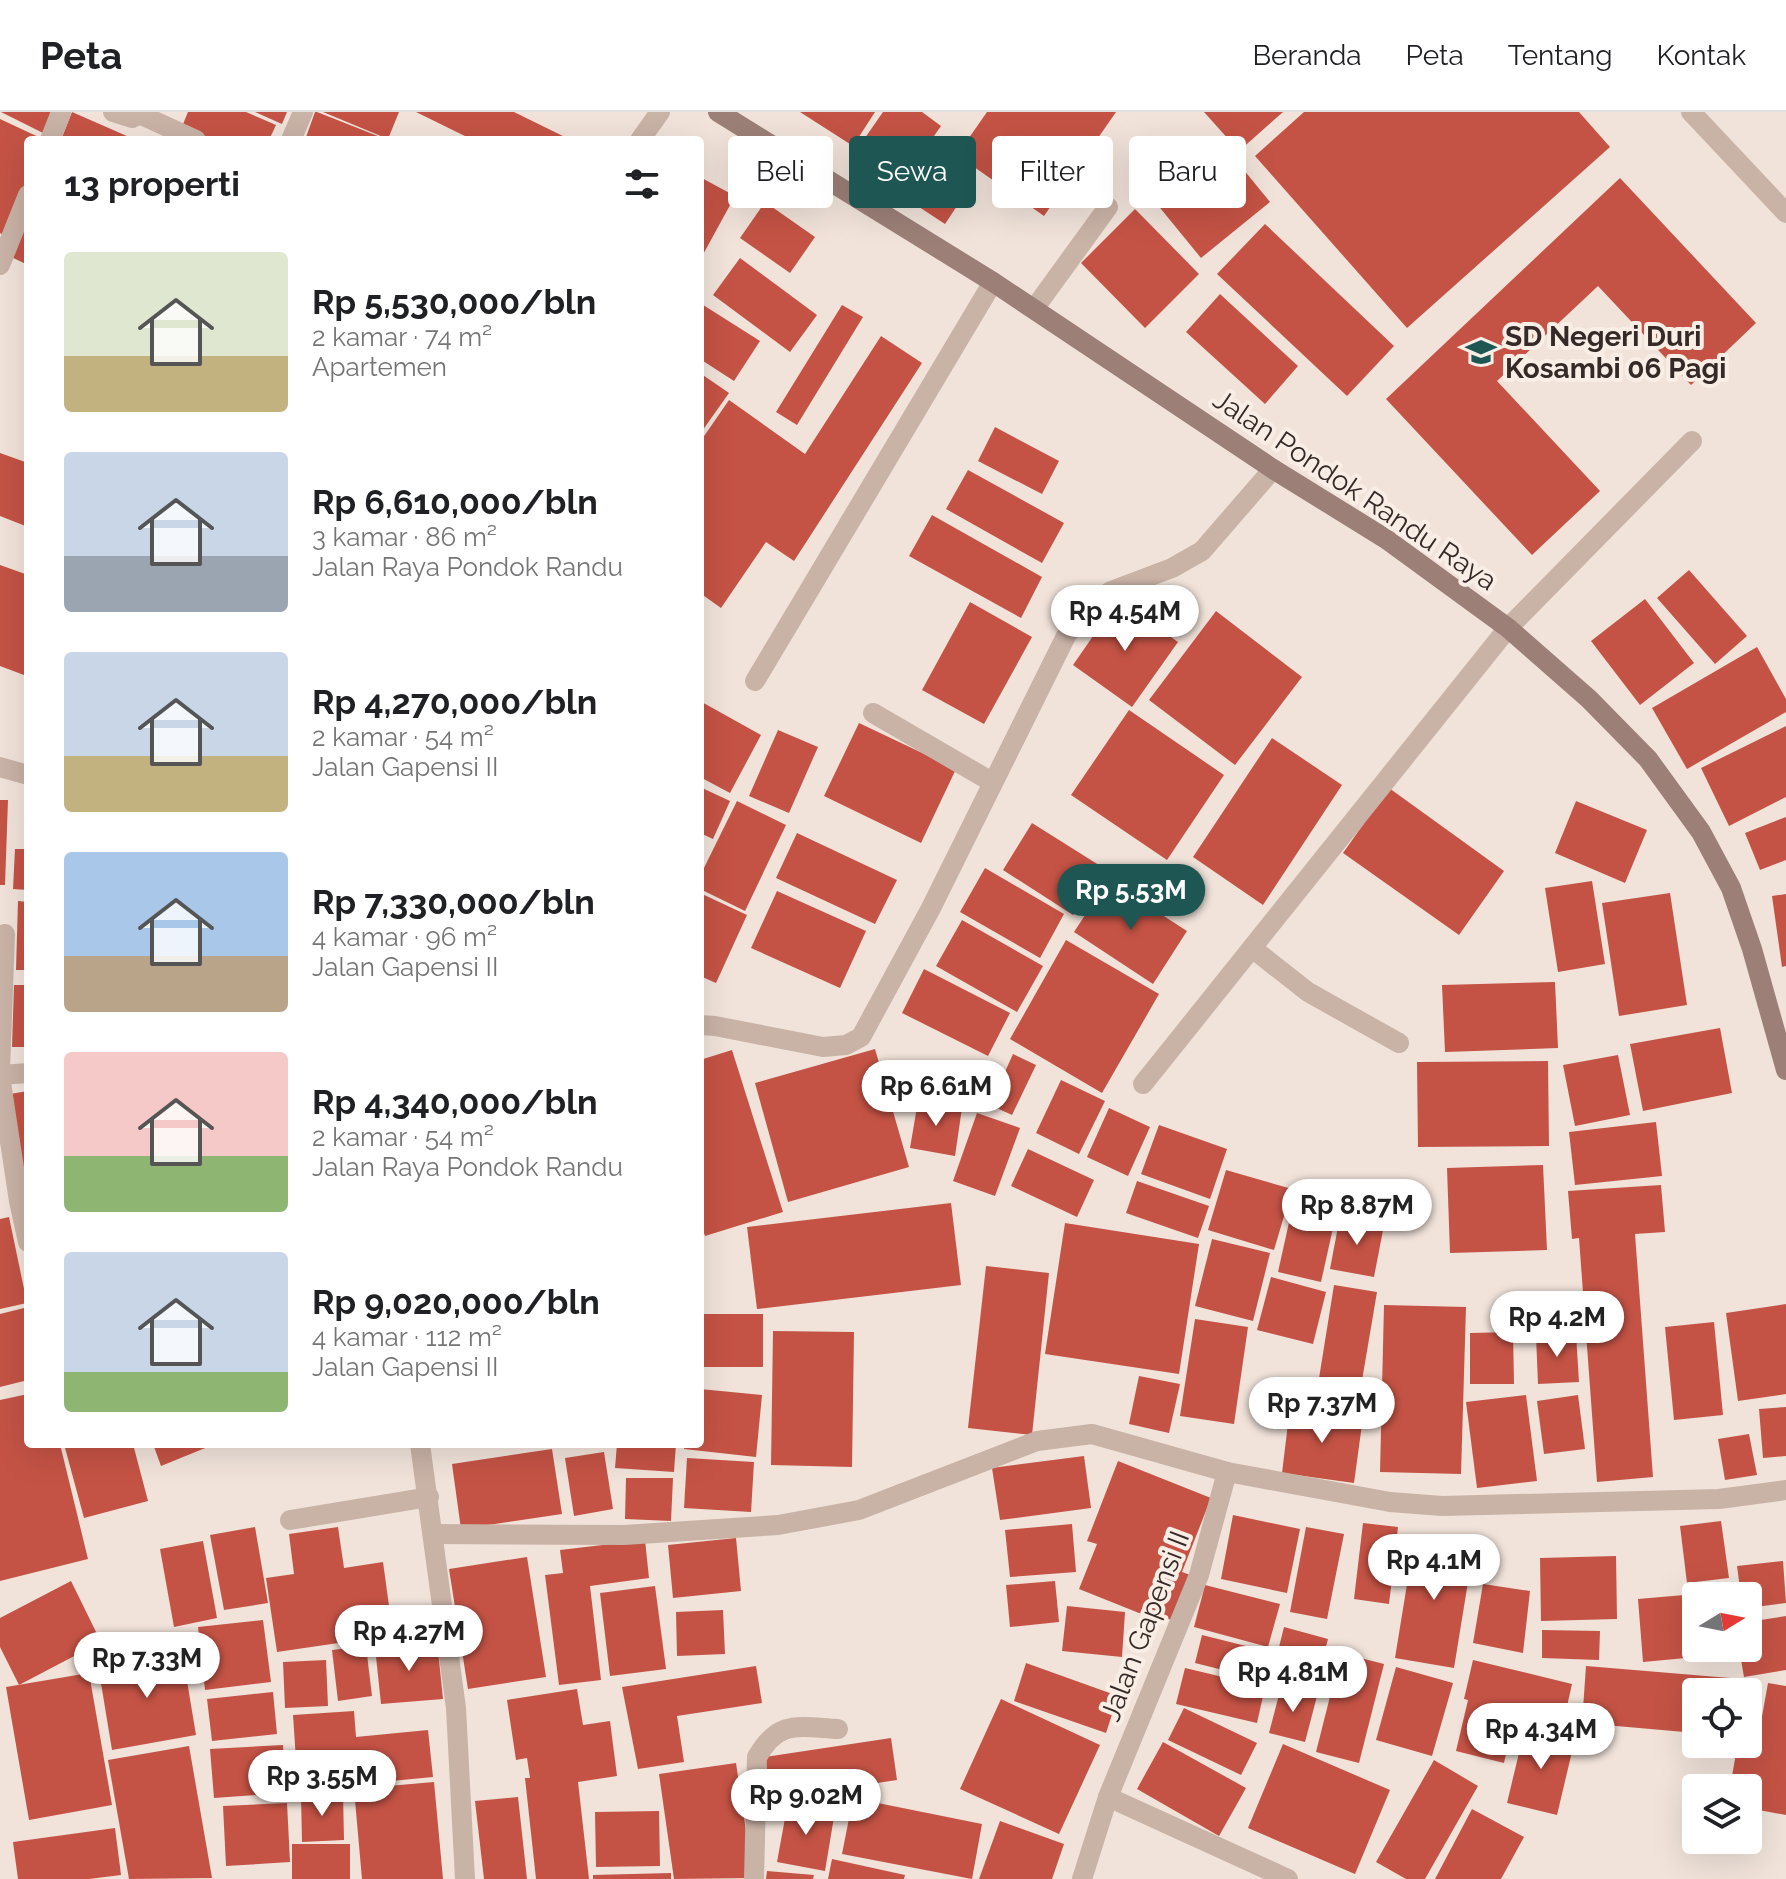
<!DOCTYPE html>
<html lang="id">
<meta charset="utf-8">
<style>
:root{--surface:#fff;--page:#f6f6f6;--text:#202124;--muted:#757577;--line:#e0e0e0;--accent:#1d5652}
body{margin:0;font-family:Raleway,sans-serif;background:var(--page);color:var(--text);height:100vh;display:flex;flex-direction:column;font-size:30px;white-space:nowrap}
*{box-sizing:border-box;margin:0}
p{font-size:26px;color:var(--muted)}
.icon{flex:none;width:44px;height:44px;fill:none;stroke:currentColor;stroke-width:2;stroke-linecap:round;stroke-linejoin:round}
.map{position:relative;flex:1;overflow:hidden}
.side{position:absolute;left:24px;top:24px;width:680px;height:1312px;display:flex;flex-direction:column;background:var(--surface);border-radius:8px;box-shadow:0 8px 32px #0002}
.side>*{flex:none}
.top-card{position:absolute;left:728px;top:24px;width:760px;height:72px;display:flex;gap:16px}
.needle{width:52px;rotate:80deg}
.controls{position:absolute;left:1682px;top:1470px;display:grid;gap:16px}
.controls a{display:grid;place-items:center;width:80px;height:80px;border-radius:8px;background:var(--surface);box-shadow:0 8px 32px #0002;font-size:40px}
.price{position:absolute;translate:-50% -68px;padding:0 18px;border-radius:28px;background:#fff;color:#222;font-size:26px;line-height:52px;filter:drop-shadow(0 2px 4px #0008)}
.price::after{content:'';position:absolute;left:50%;top:48px;width:24px;height:18px;margin-left:-12px;background:inherit;clip-path:polygon(0 0,100% 0,50% 100%)}
.price.on{background:var(--accent);color:#fff}
ul{padding:0;list-style:none}
li{display:flex;align-items:center;gap:24px;height:200px;padding:0 40px}
li span{display:grid;place-items:center;flex:none;width:224px;height:160px;border-radius:8px;color:#555}
li>.icon{margin-inline-start:auto}
span .icon{width:96px;height:96px;fill:#fffc;stroke-width:1}
li b{font-size:34px}
h2{display:flex;justify-content:space-between;align-items:center;height:96px;padding:0 40px;font-size:34px}
.pill{padding:0 28px;border-radius:8px;background:var(--surface);box-shadow:0 8px 32px #0002;font-size:28px;line-height:72px}
.pill.on{background:var(--accent);color:#fff}
header{display:flex;align-items:center;gap:48px;box-sizing:border-box;height:112px;padding:0 40px;background:var(--surface);border-bottom:2px solid var(--line)}
header strong{font-size:38px}
nav{display:flex;gap:44px;margin-inline-start:auto;font-size:28px}
.map>svg:first-child{display:block}
.building{fill:#c45345}
.lines{fill:none;stroke-linecap:round;stroke-linejoin:round}
.service{stroke:#c9b2a6;stroke-width:20}
.minor{stroke:#c9b2a6;stroke-width:20}
.secondary{stroke:#9c8078;stroke-width:20}
.labels{text-anchor:middle;dominant-baseline:central;stroke-width:8;stroke-linejoin:round;paint-order:stroke}
.poi-label{font-size:28px;font-weight:bold;fill:#352a27;stroke:#f9eee6;text-anchor:start}
.street-label{font-size:28px;fill:#352a27;stroke:#f9eee6}
</style>
<header>
<strong>Peta</strong>
<nav><a>Beranda</a><a>Peta</a><a>Tentang</a><a>Kontak</a></nav>
</header>
<div class="map">
<svg width="1786" height="1767" viewBox="0 0 1786 1767">
<rect width="100%" height="100%" fill="#f1e3da"/>
<g class="building">
<path d="M1,0H56L45,22Z"/>
<path d="M72,0L136,28H61Z"/>
<path d="M188,0H246L276,13L269,28H205L181,17Z"/>
<path d="M255,0H287L282,12Z"/>
<path d="M315,0H317L388,28H305Z"/>
<path d="M323,0H399L388,27Z"/>
<path d="M416,0H514L571,28H473Z"/>
<path d="M800,0H875L853,34Z"/>
<path d="M883,0H922L941,14L896,78L851,46Z"/>
<path d="M987,0H1116L1044,104L957,43Z"/>
<path d="M1204,0H1283L1239,39Z"/>
<path d="M1304,0H1579L1610,35L1407,216L1255,44Z"/>
<path d="M0,7L45,28H28V68L3,123L0,121Z"/>
<path d="M1221,30L1270,90L1201,146L1152,86Z"/>
<path d="M943,46L975,67L945,112L913,91Z"/>
<path d="M700,65L735,84L700,148Z"/>
<path d="M1620,66L1756,211L1691,273L1598,174L1497,269L1600,379L1532,443L1386,287Z"/>
<path d="M765,90L815,125L790,161L740,126Z"/>
<path d="M1135,97L1199,162L1145,216L1081,151Z"/>
<path d="M28,99V153L7,143Z"/>
<path d="M1265,112L1394,234L1347,284L1217,162Z"/>
<path d="M740,146L817,203L790,240L713,183Z"/>
<path d="M1220,182L1298,254L1265,292L1186,220Z"/>
<path d="M700,191L760,229L734,269L700,247Z"/>
<path d="M842,193L863,205L797,313L776,300Z"/>
<path d="M881,224L922,251L794,449L766,430L721,496L700,481V330L729,288L805,342Z"/>
<path d="M700,261L729,281L700,322Z"/>
<path d="M995,315L1059,349L1042,382L978,349Z"/>
<path d="M0,341L28,351V415L0,404Z"/>
<path d="M968,358L1064,411L1042,451L946,397Z"/>
<path d="M932,403L1042,465L1021,506L909,444Z"/>
<path d="M0,453L28,463V553L24,563L0,554Z"/>
<path d="M1689,458L1747,524L1715,552L1657,486Z"/>
<path d="M1645,487L1694,551L1640,593L1591,529Z"/>
<path d="M1118,488L1178,530L1132,595L1073,553Z"/>
<path d="M970,490L1032,525L984,612L922,578Z"/>
<path d="M1216,499L1302,565L1235,653L1149,588Z"/>
<path d="M1757,535L1786,587V600L1687,657L1652,596Z"/>
<path d="M700,589L761,623L730,681L700,665Z"/>
<path d="M1129,598L1224,663L1167,748L1071,683Z"/>
<path d="M859,611L956,657L921,731L824,684Z"/>
<path d="M1786,614V685L1729,714L1701,656Z"/>
<path d="M778,618L818,635L789,701L749,684Z"/>
<path d="M1272,626L1342,673L1263,793L1193,745Z"/>
<path d="M700,675L730,689L713,727L700,721Z"/>
<path d="M1389,676L1504,759L1459,823L1343,741Z"/>
<path d="M0,688H8L5,773H0Z"/>
<path d="M737,689L786,713L745,799L700,777V764Z"/>
<path d="M1576,689L1647,718L1625,771L1555,741Z"/>
<path d="M1786,705V748L1760,758L1745,721Z"/>
<path d="M1032,711L1102,755L1073,803L1003,758Z"/>
<path d="M797,721L897,768L875,812L776,766Z"/>
<path d="M15,737H28V778L13,777Z"/>
<path d="M985,756L1064,802L1040,846L960,800Z"/>
<path d="M1108,768L1187,819L1153,872L1074,820Z"/>
<path d="M1592,769L1605,852L1558,860L1545,776Z"/>
<path d="M777,779L866,819L840,876L751,836Z"/>
<path d="M700,781L747,803L716,871L700,864Z"/>
<path d="M1670,781L1687,893L1619,904L1602,791Z"/>
<path d="M1786,782V854L1782,855L1772,784Z"/>
<path d="M18,789L28,790V858H16Z"/>
<path d="M962,808L1043,854L1017,900L936,854Z"/>
<path d="M1066,828L1159,882L1102,981L1010,927Z"/>
<path d="M924,857L1010,901L988,944L902,901Z"/>
<path d="M1555,870L1558,936L1445,940L1442,873Z"/>
<path d="M14,873H28V935H12Z"/>
<path d="M1720,916L1732,981L1643,999L1630,932Z"/>
<path d="M875,937L909,1055L788,1090L755,971Z"/>
<path d="M732,938L783,1100L705,1124L700,1109V948Z"/>
<path d="M1013,942L1036,953L1012,1003L990,993Z"/>
<path d="M1618,943L1630,1003L1575,1014L1563,953Z"/>
<path d="M1548,949L1549,1034L1418,1035L1417,950Z"/>
<path d="M1061,968L1105,989L1079,1042L1036,1021Z"/>
<path d="M28,979V1083L10,982Z"/>
<path d="M918,989L962,996L955,1044L910,1036Z"/>
<path d="M1109,996L1150,1015L1128,1064L1087,1045Z"/>
<path d="M977,1001L1020,1016L995,1084L953,1069Z"/>
<path d="M1656,1010L1662,1064L1575,1073L1569,1020Z"/>
<path d="M1159,1013L1227,1037L1210,1087L1141,1062Z"/>
<path d="M1028,1037L1094,1068L1077,1105L1011,1074Z"/>
<path d="M1543,1053L1547,1138L1450,1141L1447,1056Z"/>
<path d="M1226,1058L1292,1077L1274,1138L1208,1118Z"/>
<path d="M1137,1069L1209,1094L1198,1126L1126,1101Z"/>
<path d="M1661,1073L1665,1120L1635,1122L1653,1365L1597,1370L1579,1126L1572,1127L1568,1079Z"/>
<path d="M951,1091L961,1173L757,1197L747,1115Z"/>
<path d="M1340,1104L1384,1113L1374,1165L1330,1157Z"/>
<path d="M9,1105L27,1191L0,1197V1107Z"/>
<path d="M1290,1106L1333,1116L1321,1170L1278,1160Z"/>
<path d="M1065,1111L1199,1132L1179,1262L1045,1242Z"/>
<path d="M1212,1127L1270,1141L1253,1209L1195,1194Z"/>
<path d="M986,1154L1049,1161L1032,1323L968,1316Z"/>
<path d="M1271,1165L1326,1180L1313,1232L1257,1218Z"/>
<path d="M1334,1173L1377,1180L1358,1292L1316,1285Z"/>
<path d="M1786,1192V1282L1738,1289L1726,1201Z"/>
<path d="M1384,1193L1466,1195L1461,1362L1380,1360Z"/>
<path d="M28,1195V1268L0,1275V1202Z"/>
<rect x="700" y="1202" width="63" height="53"/>
<path d="M1195,1207L1248,1215L1234,1312L1180,1304Z"/>
<path d="M1714,1210L1723,1303L1674,1308L1665,1215Z"/>
<path d="M773,1219L854,1220L852,1355L771,1353Z"/>
<path d="M1513,1220L1514,1272H1470V1221Z"/>
<path d="M1576,1222L1579,1270L1538,1272L1536,1224Z"/>
<path d="M1139,1264L1180,1272L1169,1321L1129,1312Z"/>
<path d="M700,1277L762,1283L756,1345L684,1337L685,1332H700Z"/>
<path d="M28,1282V1332H60L88,1447L0,1469V1288Z"/>
<path d="M1526,1283L1537,1369L1477,1376L1466,1290Z"/>
<path d="M1578,1283L1585,1337L1544,1342L1537,1289Z"/>
<path d="M1290,1295L1363,1305L1354,1371L1282,1361Z"/>
<path d="M1786,1295V1344L1763,1346L1759,1297Z"/>
<path d="M1749,1322L1757,1363L1725,1368L1718,1327Z"/>
<path d="M64,1332H133L148,1389L84,1406Z"/>
<path d="M153,1332H215L161,1354Z"/>
<path d="M617,1332H676L674,1360L615,1356Z"/>
<path d="M552,1337L562,1402L461,1417L452,1352Z"/>
<path d="M604,1340L613,1397L574,1404L565,1346Z"/>
<path d="M1084,1344L1091,1396L1000,1408L992,1356Z"/>
<path d="M687,1346L754,1350L751,1400L684,1396Z"/>
<path d="M1118,1349L1211,1386L1182,1460L1193,1464L1176,1510L1151,1500L1149,1505L1079,1477L1097,1432L1087,1429Z"/>
<path d="M626,1366H673L671,1409L625,1407Z"/>
<path d="M1233,1403L1300,1417L1287,1481L1221,1467Z"/>
<path d="M1721,1409L1729,1466L1687,1471L1680,1414Z"/>
<path d="M1363,1411L1398,1415L1389,1492L1354,1487Z"/>
<path d="M1072,1412L1076,1460L1010,1465L1005,1418Z"/>
<path d="M255,1415L268,1491L224,1498L210,1423Z"/>
<path d="M338,1415L344,1456L383,1450L393,1523L277,1540L266,1466L294,1462L289,1422Z"/>
<path d="M1306,1415L1344,1422L1327,1507L1290,1500Z"/>
<path d="M1415,1423L1474,1433L1454,1556L1395,1546Z"/>
<path d="M736,1426L741,1479L673,1486L668,1433Z"/>
<path d="M645,1428L649,1466L590,1474L601,1568L559,1573L545,1463L563,1461L560,1438Z"/>
<path d="M203,1429L217,1506L174,1515L160,1437Z"/>
<path d="M1616,1444L1617,1507L1541,1509L1540,1446Z"/>
<path d="M527,1445L546,1565L468,1577L449,1457Z"/>
<path d="M1783,1449L1786,1491L1748,1496V1484H1741L1737,1454Z"/>
<path d="M71,1469L101,1530L19,1573L0,1535V1506Z"/>
<path d="M1055,1469L1059,1510L1010,1515L1006,1473Z"/>
<path d="M1483,1472L1530,1479L1523,1541L1473,1531Z"/>
<path d="M1205,1473L1280,1492L1268,1535L1194,1515Z"/>
<path d="M655,1474L666,1557L610,1564L600,1481Z"/>
<path d="M1724,1480V1484H1703V1482Z"/>
<path d="M1696,1482V1536H1729V1542L1643,1550L1638,1487Z"/>
<path d="M1067,1494L1125,1500L1122,1545L1062,1539Z"/>
<path d="M723,1498L725,1542L677,1544L676,1500Z"/>
<path d="M1786,1504V1558L1744,1565L1739,1536H1748V1510Z"/>
<path d="M263,1508L271,1570L205,1578L198,1515Z"/>
<path d="M1284,1515L1328,1527L1317,1570L1273,1559Z"/>
<path d="M1542,1518L1600,1519L1599,1548L1542,1546Z"/>
<path d="M1202,1523L1266,1539L1259,1567L1195,1551Z"/>
<path d="M437,1529L443,1587L381,1592L375,1535Z"/>
<path d="M366,1534L372,1584L338,1589L332,1538Z"/>
<path d="M182,1539L196,1623L112,1638L98,1553Z"/>
<path d="M1341,1541L1384,1552L1359,1651L1316,1640Z"/>
<path d="M326,1548L328,1594L285,1596L283,1550Z"/>
<path d="M1473,1548L1572,1572L1563,1612L1515,1601L1504,1651L1456,1639L1468,1588L1464,1587Z"/>
<path d="M1026,1551L1118,1584L1106,1621L1014,1589Z"/>
<path d="M756,1554L762,1591L677,1604L684,1650L638,1657L622,1575Z"/>
<path d="M1586,1554L1730,1566L1728,1580H1696V1621L1582,1611Z"/>
<path d="M1396,1555L1453,1571L1432,1644L1376,1628Z"/>
<path d="M1185,1556L1265,1575L1257,1611L1176,1592Z"/>
<path d="M89,1561L112,1693L29,1708L6,1575Z"/>
<path d="M1768,1571L1786,1574V1703L1748,1696V1676H1730L1737,1635L1756,1638Z"/>
<path d="M1281,1575L1317,1584L1305,1630L1269,1621Z"/>
<path d="M577,1577L583,1613L610,1609L617,1664L578,1670L589,1767H536L525,1666H530L527,1646L516,1648L507,1588Z"/>
<path d="M273,1580L277,1622L212,1629L207,1587Z"/>
<path d="M1001,1587L1100,1633L1059,1722L960,1677Z"/>
<path d="M1184,1596L1257,1631L1241,1663L1168,1628Z"/>
<path d="M354,1599L356,1625L428,1618L433,1665L298,1678L293,1603Z"/>
<path d="M1525,1616L1575,1627L1557,1703L1507,1691Z"/>
<path d="M891,1626L897,1668L771,1687L765,1645Z"/>
<path d="M1163,1630L1246,1676L1219,1724L1137,1677Z"/>
<path d="M1283,1632L1390,1678L1355,1762L1248,1716Z"/>
<path d="M283,1633L286,1681L214,1686L210,1637Z"/>
<path d="M189,1634L212,1766L129,1767L108,1648Z"/>
<path d="M1434,1648L1478,1674L1425,1767H1406L1376,1750Z"/>
<path d="M736,1651L753,1766L674,1767L659,1662Z"/>
<path d="M434,1670L443,1767H362L354,1677Z"/>
<path d="M343,1682L344,1728L302,1730L301,1684Z"/>
<path d="M518,1685L527,1767H484L475,1689Z"/>
<path d="M853,1686L982,1712L972,1767L842,1742Z"/>
<path d="M788,1690L835,1699L825,1759L777,1750Z"/>
<path d="M287,1691L290,1750L226,1754L223,1694Z"/>
<path d="M1472,1697L1524,1725L1501,1767H1435Z"/>
<path d="M659,1699L660,1754L596,1755L595,1700Z"/>
<path d="M1000,1709L1064,1732L1052,1767H979Z"/>
<path d="M115,1716L121,1763L89,1767H18L13,1730Z"/>
<rect x="292" y="1732" width="58" height="35"/>
<path d="M832,1747L905,1763L904,1767H828Z"/>
<path d="M767,1759L814,1763L813,1767H766Z"/>
<path d="M671,1761V1767H593V1763Z"/>
</g>
<g class="lines">
<g class="service">
<path d="M1691,0L1786,101"/>
<path d="M1034,197L1108,95"/>
<path d="M1508,516L1692,329"/>
<path d="M755,569L993,170"/>
<path d="M290,1408L429,1385"/>
</g>
<g class="minor">
<path d="M113,0L132,6L139,2"/>
<path d="M139,2L196,28"/>
<path d="M50,28L61,0"/>
<path d="M291,28L303,0"/>
<path d="M640,28L660,0"/>
<path d="M0,153L28,83"/>
<path d="M873,601L992,670"/>
<path d="M0,655L28,663"/>
<path d="M1252,836L1308,880L1399,931"/>
<path d="M700,913L715,914L823,935L846,933L861,925L931,796L1066,524L1084,497L1111,479L1172,456L1202,439L1273,357"/>
<path d="M0,959L5,822"/>
<path d="M0,963L28,961"/>
<path d="M0,964L19,1089L28,1130"/>
<path d="M1143,972L1508,516"/>
<path d="M420,1332L456,1596L465,1767"/>
<path d="M434,1422L624,1423L778,1413L859,1398L1037,1329L1092,1322L1227,1360L1390,1390L1442,1394L1719,1387L1786,1378"/>
<path d="M1108,1685L1288,1767"/>
<path d="M754,1767L757,1645C779,1607 799,1615 838,1617"/>
<path d="M1082,1767L1108,1685L1199,1463L1227,1360"/>
</g>
<path class="secondary" d="M718,0L993,170L1273,357L1386,427L1508,516L1589,587L1648,647L1701,720L1731,776L1752,837L1786,958"/>
</g>
<defs>
<g id="school-bare" transform="scale(2.4)"><path d="M0-5L7-2L0 1L-7-2ZM-4 1L0 2.5L4 1V4Q0 6-4 4Z" fill="#1d5652" stroke="#f9eee6" stroke-width="2.5" paint-order="stroke"/></g>
</defs>
<g fill-rule="evenodd">
<use href="#school-bare" x="1481" y="240"/>
</g>
<g class="labels">
<g class="poi-label">
<text x="1505" y="224">SD Negeri Duri<tspan x="1505" dy="32">Kosambi 06 Pagi</tspan></text>
</g>
<g class="street-label">
<text transform="translate(1355 378) rotate(34)">Jalan Pondok Randu Raya</text>
<text transform="translate(1145 1514) rotate(-69)">Jalan Gapensi II</text>
</g>
</g>
</svg>
<div class="controls">
<a><svg class="needle" viewBox="-14 -14 28 28"><path d="M0-13l5 13h-10z" fill="#e53935"/><path d="M0 13l5-13h-10z" fill="#757577"/></svg></a>
<a><svg class="icon" aria-label="locate" viewBox="0 0 24 24"><circle cx="12" cy="12" r="6"/><path d="M12 2v4M12 18v4M2 12h4M18 12h4"/></svg></a>
<a><svg class="icon" aria-label="layers" viewBox="0 0 24 24"><path d="M12 4l9 5-9 5-9-5zM3 14l9 5 9-5"/></svg></a>
</div>
<b class="price" style="left:1125px;top:541px">Rp 4.54M</b>
<b class="price on" style="left:1131px;top:820px">Rp 5.53M</b>
<b class="price" style="left:936px;top:1016px">Rp 6.61M</b>
<b class="price" style="left:1357px;top:1135px">Rp 8.87M</b>
<b class="price" style="left:1557px;top:1247px">Rp 4.2M</b>
<b class="price" style="left:1322px;top:1333px">Rp 7.37M</b>
<b class="price" style="left:1434px;top:1490px">Rp 4.1M</b>
<b class="price" style="left:409px;top:1561px">Rp 4.27M</b>
<b class="price" style="left:147px;top:1588px">Rp 7.33M</b>
<b class="price" style="left:1293px;top:1602px">Rp 4.81M</b>
<b class="price" style="left:1541px;top:1659px">Rp 4.34M</b>
<b class="price" style="left:322px;top:1706px">Rp 3.55M</b>
<b class="price" style="left:806px;top:1725px">Rp 9.02M</b>
<div class="top-card">
<a class="pill">Beli</a>
<a class="pill on">Sewa</a>
<a class="pill">Filter</a>
<a class="pill">Baru</a>
</div>
<section class="side">
<h2>13 properti<svg class="icon" aria-label="filters" viewBox="0 0 24 24"><path d="M4 7h16M4 17h16"/><circle cx="9" cy="7" r="2"/><circle cx="15" cy="17" r="2"/></svg></h2>
<ul>
<li><span style="background:linear-gradient(#dfe7d0 65%,#c2b280 0)"><svg class="icon" aria-label="home" viewBox="0 0 24 24"><path d="M3 11l9-7 9 7M6 9v11h12V9"/></svg></span><div><b>Rp 5,530,000/bln</b><p>2 kamar · 74 m²</p><p>Apartemen</p></div></li>
<li><span style="background:linear-gradient(#c9d6e8 65%,#9aa5b1 0)"><svg class="icon" aria-label="home" viewBox="0 0 24 24"><path d="M3 11l9-7 9 7M6 9v11h12V9"/></svg></span><div><b>Rp 6,610,000/bln</b><p>3 kamar · 86 m²</p><p>Jalan Raya Pondok Randu</p></div></li>
<li><span style="background:linear-gradient(#c9d6e8 65%,#c2b280 0)"><svg class="icon" aria-label="home" viewBox="0 0 24 24"><path d="M3 11l9-7 9 7M6 9v11h12V9"/></svg></span><div><b>Rp 4,270,000/bln</b><p>2 kamar · 54 m²</p><p>Jalan Gapensi II</p></div></li>
<li><span style="background:linear-gradient(#a9c7e8 65%,#b9a48a 0)"><svg class="icon" aria-label="home" viewBox="0 0 24 24"><path d="M3 11l9-7 9 7M6 9v11h12V9"/></svg></span><div><b>Rp 7,330,000/bln</b><p>4 kamar · 96 m²</p><p>Jalan Gapensi II</p></div></li>
<li><span style="background:linear-gradient(#f6c9c9 65%,#8fb573 0)"><svg class="icon" aria-label="home" viewBox="0 0 24 24"><path d="M3 11l9-7 9 7M6 9v11h12V9"/></svg></span><div><b>Rp 4,340,000/bln</b><p>2 kamar · 54 m²</p><p>Jalan Raya Pondok Randu</p></div></li>
<li><span style="background:linear-gradient(#c9d6e8 75%,#8fb573 0)"><svg class="icon" aria-label="home" viewBox="0 0 24 24"><path d="M3 11l9-7 9 7M6 9v11h12V9"/></svg></span><div><b>Rp 9,020,000/bln</b><p>4 kamar · 112 m²</p><p>Jalan Gapensi II</p></div></li>
</ul>
</section>
</div>
